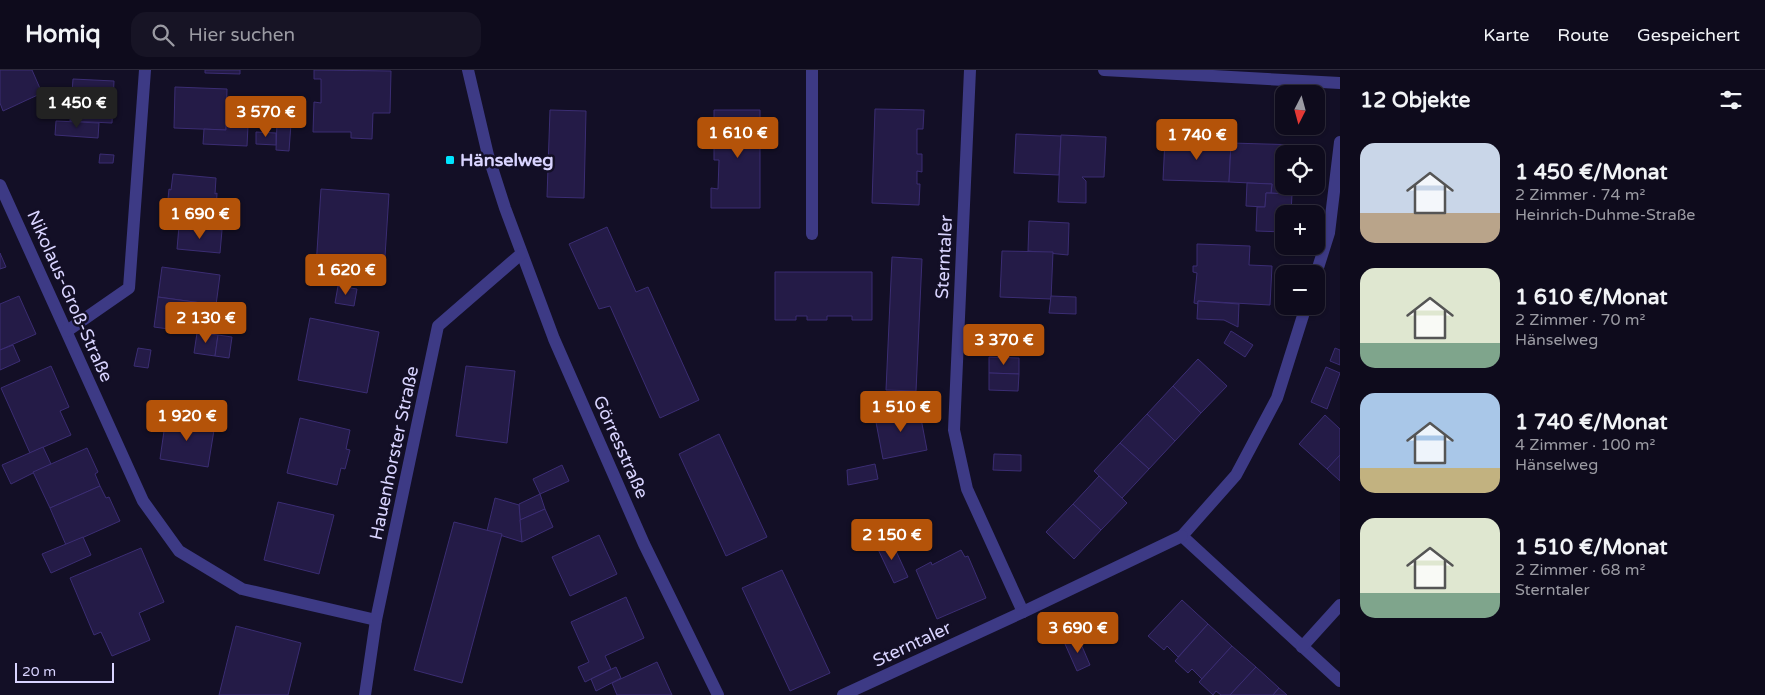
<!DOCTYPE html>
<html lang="de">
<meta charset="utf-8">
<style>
:root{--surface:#0e0b1c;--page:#171425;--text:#f1f3f6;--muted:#9b9ba3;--line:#2e2b3b;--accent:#b45309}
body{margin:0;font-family:"Varela Round",sans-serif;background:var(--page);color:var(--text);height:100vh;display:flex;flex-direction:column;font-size:19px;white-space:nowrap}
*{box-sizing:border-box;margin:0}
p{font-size:16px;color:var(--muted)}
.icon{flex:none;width:28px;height:28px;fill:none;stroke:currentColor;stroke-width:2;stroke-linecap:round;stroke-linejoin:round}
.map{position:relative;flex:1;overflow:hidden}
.drawer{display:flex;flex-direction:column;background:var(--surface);width:425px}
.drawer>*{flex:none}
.needle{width:32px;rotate:186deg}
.buttons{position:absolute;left:1275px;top:15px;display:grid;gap:10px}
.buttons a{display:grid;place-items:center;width:50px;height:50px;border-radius:10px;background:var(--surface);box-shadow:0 1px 4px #0004,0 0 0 1px var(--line);font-size:25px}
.scale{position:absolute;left:15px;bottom:12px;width:99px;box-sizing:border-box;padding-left:5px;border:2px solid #d9d4ff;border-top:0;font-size:14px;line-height:18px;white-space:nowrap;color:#d9d4ff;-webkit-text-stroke:4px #130f26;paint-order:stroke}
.price{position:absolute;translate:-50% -42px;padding:0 11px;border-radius:5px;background:var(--accent);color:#fff;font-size:16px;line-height:32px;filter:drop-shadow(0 1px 2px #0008)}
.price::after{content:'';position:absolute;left:50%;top:30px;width:15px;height:11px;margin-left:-8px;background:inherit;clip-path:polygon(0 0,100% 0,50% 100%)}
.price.selected{background:#222;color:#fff}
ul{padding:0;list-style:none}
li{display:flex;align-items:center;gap:15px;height:125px;padding:0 20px}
li span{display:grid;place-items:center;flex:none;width:140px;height:100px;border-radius:15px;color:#555}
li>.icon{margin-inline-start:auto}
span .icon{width:60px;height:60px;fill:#fffc;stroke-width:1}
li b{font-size:21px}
h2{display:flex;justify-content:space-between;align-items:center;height:60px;padding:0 20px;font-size:21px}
header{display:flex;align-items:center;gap:30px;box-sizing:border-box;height:70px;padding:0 25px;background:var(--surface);border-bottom:1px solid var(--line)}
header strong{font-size:24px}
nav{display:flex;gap:28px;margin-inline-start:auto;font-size:18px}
.search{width:350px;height:45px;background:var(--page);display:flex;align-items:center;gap:12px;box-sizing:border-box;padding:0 18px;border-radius:15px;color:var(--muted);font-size:19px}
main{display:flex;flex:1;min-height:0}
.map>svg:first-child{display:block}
.building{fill:#241b47;stroke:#3b2d73}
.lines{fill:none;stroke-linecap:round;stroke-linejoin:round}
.minor{stroke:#3d3a85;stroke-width:12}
.poi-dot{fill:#00e5ff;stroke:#130f26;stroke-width:2}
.labels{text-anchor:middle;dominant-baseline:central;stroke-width:5;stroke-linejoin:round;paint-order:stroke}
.poi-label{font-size:18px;font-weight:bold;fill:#d9d4ff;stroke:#130f26;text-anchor:start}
.street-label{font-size:18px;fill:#d9d4ff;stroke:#130f26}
</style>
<header>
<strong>Homiq</strong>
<div class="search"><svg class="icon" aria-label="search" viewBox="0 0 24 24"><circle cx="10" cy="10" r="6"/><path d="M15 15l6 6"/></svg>Hier suchen</div>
<nav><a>Karte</a><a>Route</a><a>Gespeichert</a></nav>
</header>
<main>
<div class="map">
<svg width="1340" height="625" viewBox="0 0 1340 625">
<rect width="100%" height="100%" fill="#130f26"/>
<g class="building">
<path d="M0,0H32L42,23L3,41L0,33Z"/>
<path d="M205,0H240V4L205,3Z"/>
<path d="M314,0L391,1L390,43H373L372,69L351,68V62H313L314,32L321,33V9H314Z"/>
<path d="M73,9L114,11L112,53L70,51Z"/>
<path d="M175,17L227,19L226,60L174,58Z"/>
<path d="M875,39L924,40L923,59H917V84H922V102L917,101V114H920L919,135L872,133Z"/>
<path d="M550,40L586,41L584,128L547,127Z"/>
<path d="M714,40H760V138H711V118L718,119L719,90H714V71H719V60H714Z"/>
<path d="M56,51L99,53L98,68L55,65Z"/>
<path d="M277,52L291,53L289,81L276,80Z"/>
<path d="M226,55L248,56L247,76L203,74L204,59L226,60Z"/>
<path d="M256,62L276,63V75L256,74Z"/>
<path d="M1016,64L1061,66L1059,105L1014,103Z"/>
<path d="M1061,65L1106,67L1104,107H1082L1086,111V133L1058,132Z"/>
<path d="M1165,69L1231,73L1229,112L1163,110Z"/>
<path d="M1231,73L1299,75L1298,84H1284V116H1297L1296,125L1271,123L1272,114L1229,112Z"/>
<path d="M100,84L114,85L113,93H99Z"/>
<path d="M173,104L216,108L215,124L217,123L216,144L213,143L212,159L168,155L170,139H167L169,119L171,120Z"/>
<path d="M1247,113L1272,114L1271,123H1266L1265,137L1246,136Z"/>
<path d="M321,119L389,124L384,202L316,197Z"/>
<path d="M1266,123L1292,124L1291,144H1284V162L1256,161L1257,137H1265Z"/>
<path d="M1029,151L1069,153L1068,185L1028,181Z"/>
<path d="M179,156L222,160L220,183L177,179Z"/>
<path d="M607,157L636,222L648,217L699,330L660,348L610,236L599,239L569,174Z"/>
<path d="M1197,174L1250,176L1249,195L1272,196L1270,235L1198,231V234L1194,233L1197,203L1193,202V196H1197Z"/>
<path d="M1002,181L1053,182L1051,229L1000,227Z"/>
<path d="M0,183L6,197L0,199Z"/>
<path d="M892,187L922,189L916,321L886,320Z"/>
<path d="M162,197L220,205L216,235L158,227Z"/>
<path d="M775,202H872V250H852V246H827V250H807V246H796V250H775Z"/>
<path d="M338,216L357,219L354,236L335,233Z"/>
<path d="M19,226L36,264L0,280V234Z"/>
<path d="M1051,226L1076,227V244L1049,243Z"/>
<path d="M158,227L216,235L212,265L154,257Z"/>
<path d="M1198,231L1239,234L1238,257L1224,250L1197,249Z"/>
<path d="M310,248L379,262L367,323L298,310Z"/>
<path d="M1231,261L1253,275L1245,287L1224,273Z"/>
<path d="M197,263L218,265L215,286L194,283Z"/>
<path d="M218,265L232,267L229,288L215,286Z"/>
<path d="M13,275L20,291L0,300V280Z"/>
<path d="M138,278L151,280L148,298L134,296Z"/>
<path d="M1335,278L1340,280V295L1330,291Z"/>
<path d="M989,287L1019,288V304L989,303Z"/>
<path d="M1198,289L1227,316L1201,343L1173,316Z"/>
<path d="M51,296L69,337L60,341L71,365L30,383L1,318Z"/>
<path d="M466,296L515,301L507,373L456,366Z"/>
<path d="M1326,297L1340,303L1327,339L1311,332Z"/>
<path d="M989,303L1019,304L1018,321L989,320Z"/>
<path d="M1173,316L1201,343L1175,371L1147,344Z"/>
<path d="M919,338L927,380L883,389L875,347Z"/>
<path d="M1147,344L1175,371L1149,399L1120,373Z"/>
<path d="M1325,345L1340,359V385L1327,399L1299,374Z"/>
<path d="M166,347L215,354L208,397L160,389Z"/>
<path d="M300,348L350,360L346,379L350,380L345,399L341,398L337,415L287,403Z"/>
<path d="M719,364L767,467L726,486L679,384Z"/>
<path d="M1120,373L1149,399L1122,428L1094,401Z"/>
<path d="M43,377L51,394L11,414L2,395Z"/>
<path d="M87,378L98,402L95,404L100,416L50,438L33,402Z"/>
<path d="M994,384L1021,385V401L993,400Z"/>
<path d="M1340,385V411L1327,399Z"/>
<path d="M875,394L878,409L848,415L847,400Z"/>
<path d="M562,395L569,411L540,424L533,409Z"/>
<path d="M1099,406L1127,433L1101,460L1073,434Z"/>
<path d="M100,416L106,428L109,427L120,451L66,475L50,438Z"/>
<path d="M540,424L545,439L520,450L519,434Z"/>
<path d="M495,428L519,435L522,472L487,461Z"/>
<path d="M278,432L334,445L319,504L264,490Z"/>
<path d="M1073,434L1101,460L1074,489L1046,462Z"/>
<path d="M545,439L553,457L522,472L520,450Z"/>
<path d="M454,452L502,464L462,613L414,600Z"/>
<path d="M599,465L617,504L570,526L552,487Z"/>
<path d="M83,467L91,485L51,503L42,484Z"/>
<path d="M890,468L908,507L894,513L876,475Z"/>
<path d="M141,478L164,532L139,543L150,570L112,586L101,562L94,565L70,508Z"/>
<path d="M961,480L965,487L968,486L986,528L937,549L916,500L931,492L932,495Z"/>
<path d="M782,500L830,603L790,621L742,518Z"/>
<path d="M626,527L644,568L605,586L611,599L585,612L578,597L589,592L571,552Z"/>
<path d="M1182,530L1208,554L1178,587L1167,576L1164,580L1148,566Z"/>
<path d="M1208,554L1232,576L1202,609L1192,599L1188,603L1175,591Z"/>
<path d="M236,556L301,573L288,625H219Z"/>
<path d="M1078,567L1090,595L1077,601L1065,574Z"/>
<path d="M1232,576L1256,597L1230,625H1221L1216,621L1213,625L1199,612Z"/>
<path d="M657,592L672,625H617L612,613Z"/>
<path d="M616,597L621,608L596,621L591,609Z"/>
<path d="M1256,597L1279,618L1273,625H1230Z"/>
<path d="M1279,618L1287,625H1273Z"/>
</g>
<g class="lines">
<g class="minor">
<path d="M468,0L488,85L505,138L554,269L644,474L718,625"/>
<path d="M812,0V164"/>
<path d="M970,0L954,360L967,419L1023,542"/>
<path d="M1104,0L1340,13"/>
<path d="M0,115L143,431L179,481L242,519L376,550"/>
<path d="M1316,204L1329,163L1340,72"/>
<path d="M1306,236L1277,328L1236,405L1182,466L1340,611"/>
<path d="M67,261L129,218L145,0"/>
<path d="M1302,577L1340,535"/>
<path d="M365,625L376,550L438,256L521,184"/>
<path d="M843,625L1023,542L1182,466"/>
</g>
</g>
<rect class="poi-dot" x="445" y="85" width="10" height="10" rx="2.5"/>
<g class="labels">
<g class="poi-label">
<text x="460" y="90">Hänselweg</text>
</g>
<g class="street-label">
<text transform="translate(944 187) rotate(-87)">Sterntaler</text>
<text transform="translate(70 226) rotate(66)">Nikolaus-Groß-Straße</text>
<text transform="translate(621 377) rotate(66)">Görresstraße</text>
<text transform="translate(394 383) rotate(-78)">Hauenhorster Straße</text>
<text transform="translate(912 574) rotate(-25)">Sterntaler</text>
</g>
</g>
</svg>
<div class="buttons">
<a><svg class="needle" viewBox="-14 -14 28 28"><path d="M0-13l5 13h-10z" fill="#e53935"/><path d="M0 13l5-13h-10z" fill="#9b9ba3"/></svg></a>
<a><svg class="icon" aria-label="locate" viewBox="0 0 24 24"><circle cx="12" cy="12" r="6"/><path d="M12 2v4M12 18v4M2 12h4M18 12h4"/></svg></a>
<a>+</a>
<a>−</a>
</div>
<div class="scale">20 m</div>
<b class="price selected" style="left:77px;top:59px">1 450 €</b>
<b class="price" style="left:266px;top:68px">3 570 €</b>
<b class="price" style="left:738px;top:89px">1 610 €</b>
<b class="price" style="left:1197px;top:91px">1 740 €</b>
<b class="price" style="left:200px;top:170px">1 690 €</b>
<b class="price" style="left:346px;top:226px">1 620 €</b>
<b class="price" style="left:206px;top:274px">2 130 €</b>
<b class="price" style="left:1004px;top:296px">3 370 €</b>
<b class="price" style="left:901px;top:363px">1 510 €</b>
<b class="price" style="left:187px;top:372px">1 920 €</b>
<b class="price" style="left:892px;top:491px">2 150 €</b>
<b class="price" style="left:1078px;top:584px">3 690 €</b>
</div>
<section class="drawer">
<h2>12 Objekte<svg class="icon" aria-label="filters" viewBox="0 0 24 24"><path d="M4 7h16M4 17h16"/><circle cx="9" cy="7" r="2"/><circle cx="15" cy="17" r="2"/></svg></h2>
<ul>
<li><span style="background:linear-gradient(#c9d6e8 70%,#b9a48a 0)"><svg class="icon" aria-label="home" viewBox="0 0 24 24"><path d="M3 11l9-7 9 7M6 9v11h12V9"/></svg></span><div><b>1 450 €/Monat</b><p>2 Zimmer · 74 m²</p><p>Heinrich-Duhme-Straße</p></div></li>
<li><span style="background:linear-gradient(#dfe7d0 75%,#7fa58c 0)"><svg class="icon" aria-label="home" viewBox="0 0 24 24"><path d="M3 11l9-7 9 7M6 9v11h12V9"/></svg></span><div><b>1 610 €/Monat</b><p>2 Zimmer · 70 m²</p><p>Hänselweg</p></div></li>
<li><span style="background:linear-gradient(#a9c7e8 75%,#c2b280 0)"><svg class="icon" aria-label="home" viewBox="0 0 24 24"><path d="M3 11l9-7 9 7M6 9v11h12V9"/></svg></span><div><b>1 740 €/Monat</b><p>4 Zimmer · 100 m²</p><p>Hänselweg</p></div></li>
<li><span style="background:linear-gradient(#dfe7d0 75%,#7fa58c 0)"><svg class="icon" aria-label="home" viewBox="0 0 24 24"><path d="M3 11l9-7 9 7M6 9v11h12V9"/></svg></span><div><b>1 510 €/Monat</b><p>2 Zimmer · 68 m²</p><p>Sterntaler</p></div></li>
</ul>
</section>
</main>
